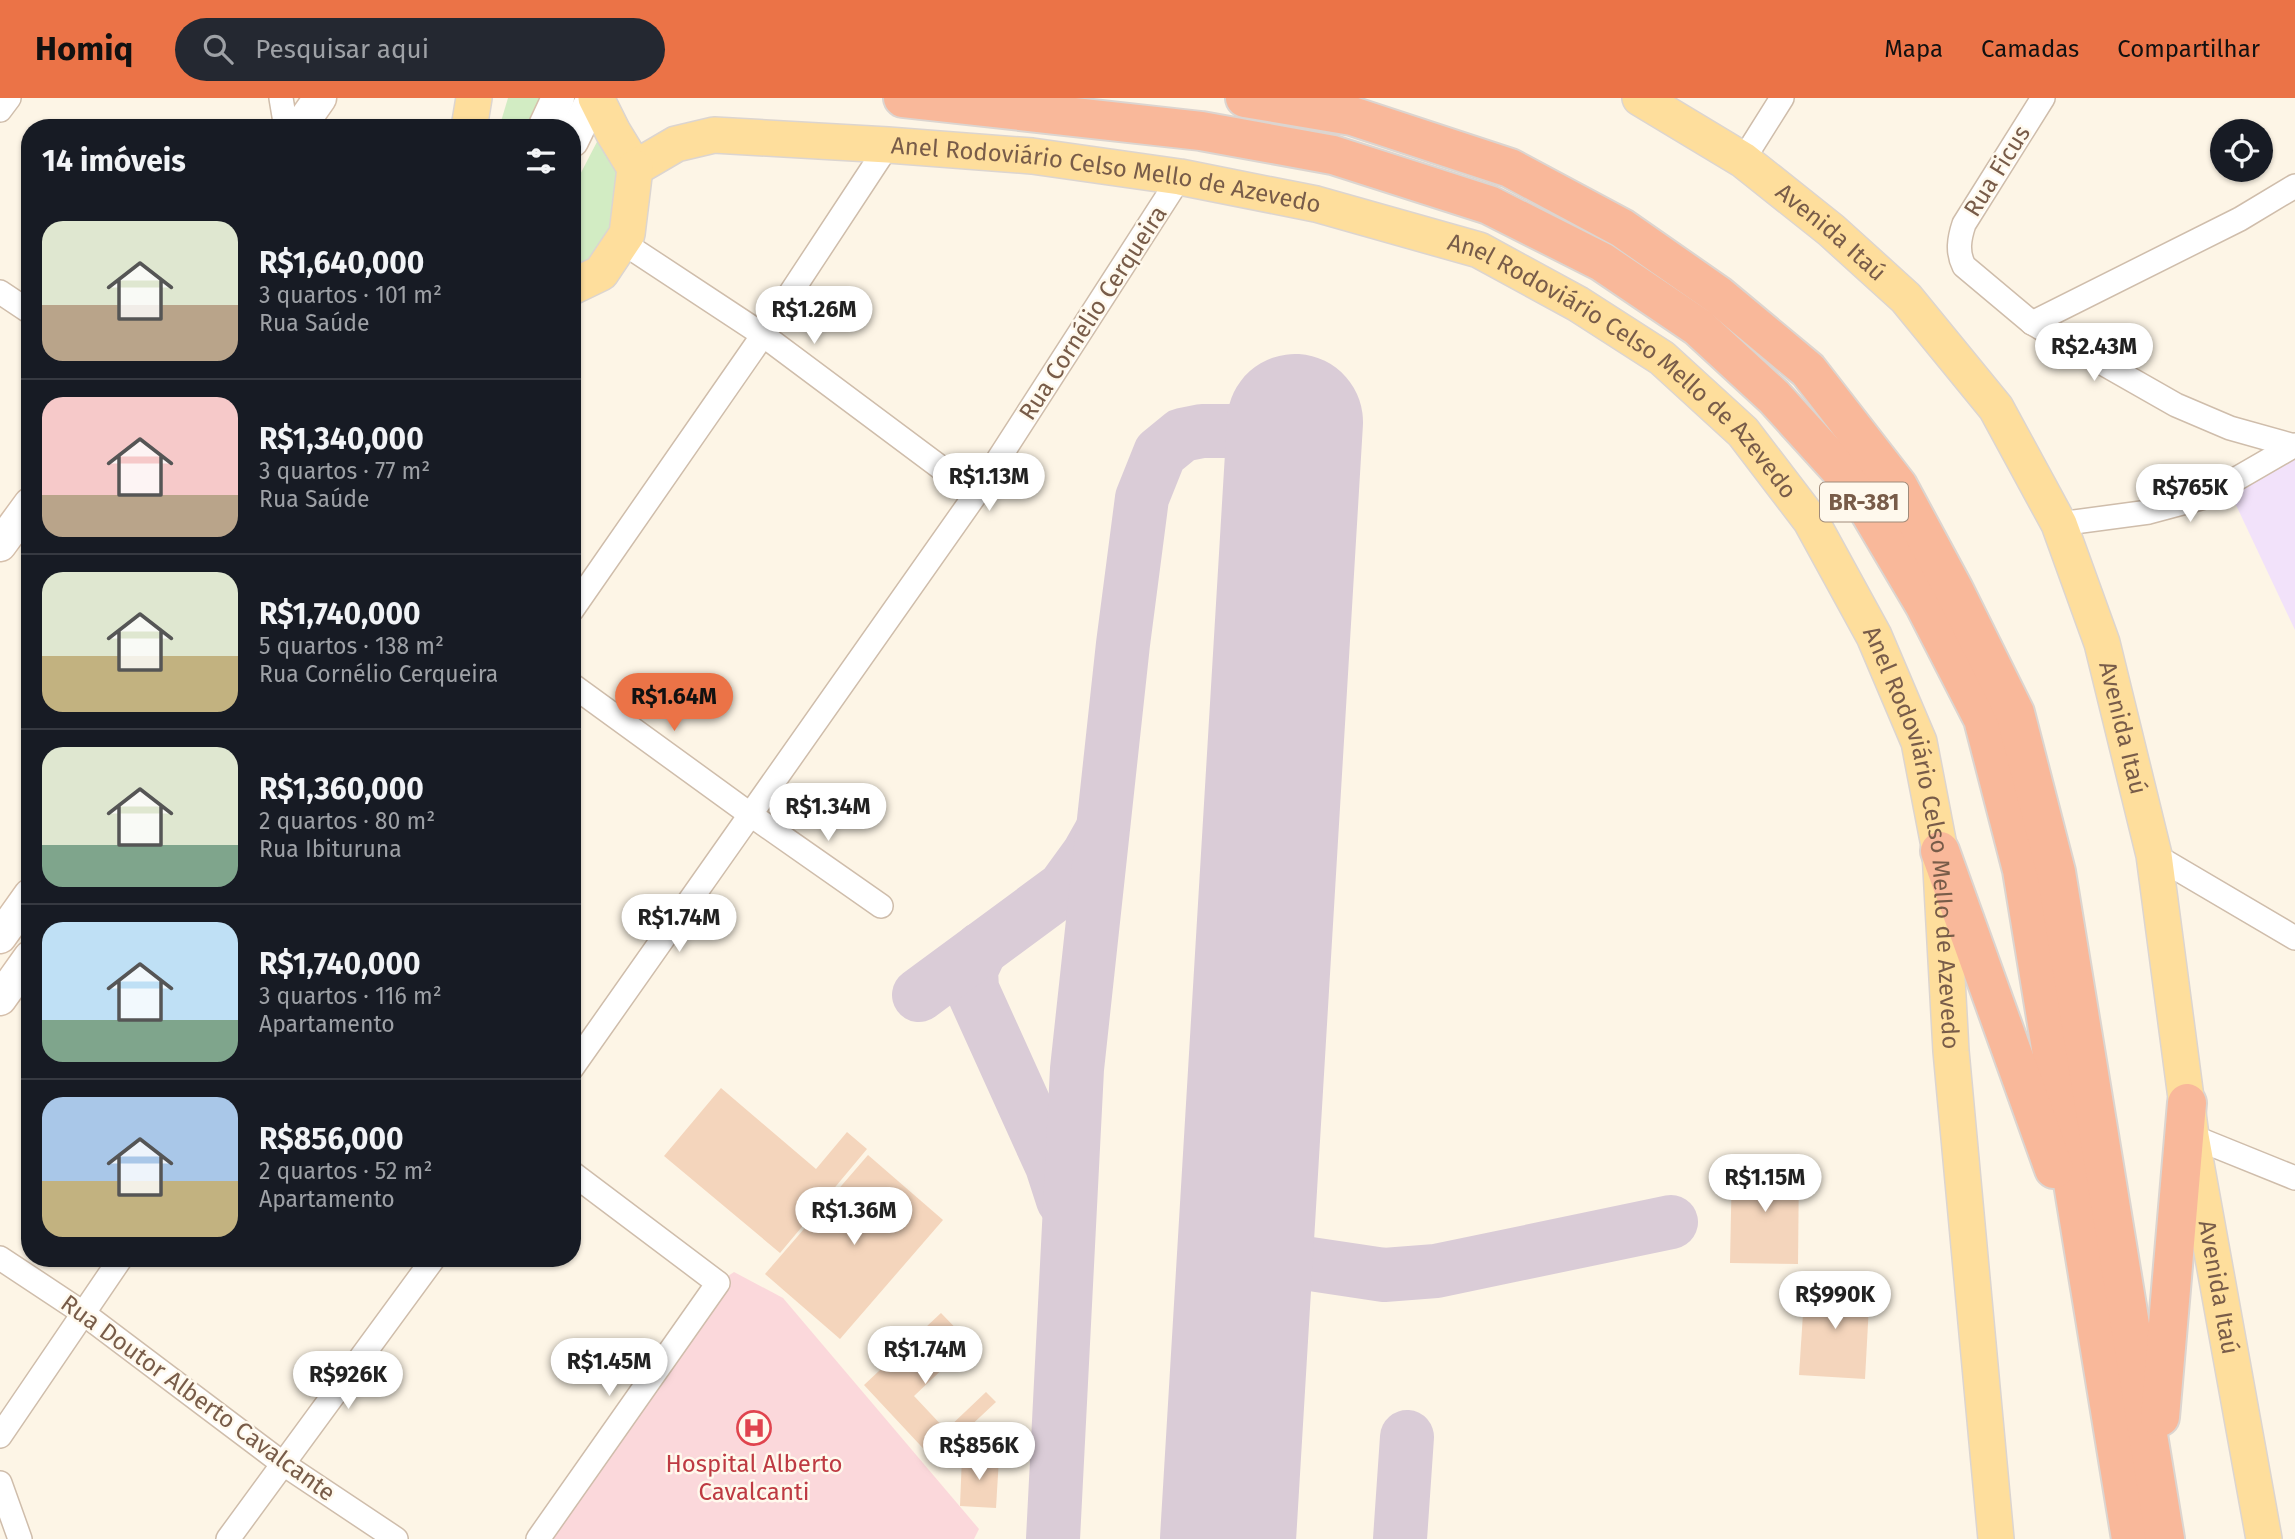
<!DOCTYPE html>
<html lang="pt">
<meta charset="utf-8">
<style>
:root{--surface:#171b24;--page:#242831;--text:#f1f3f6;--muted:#9ea1a6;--line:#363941;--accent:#eb7347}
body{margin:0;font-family:"Fira Sans",sans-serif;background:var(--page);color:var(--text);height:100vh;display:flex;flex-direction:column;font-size:26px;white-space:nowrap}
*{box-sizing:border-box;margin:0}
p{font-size:23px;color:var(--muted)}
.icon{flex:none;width:38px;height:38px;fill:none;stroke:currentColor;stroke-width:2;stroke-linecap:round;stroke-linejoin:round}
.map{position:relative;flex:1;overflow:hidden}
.side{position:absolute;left:21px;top:21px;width:560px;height:1148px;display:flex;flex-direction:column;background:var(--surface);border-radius:28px;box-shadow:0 2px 5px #0004}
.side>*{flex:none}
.tools{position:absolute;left:2210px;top:21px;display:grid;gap:14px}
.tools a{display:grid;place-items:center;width:63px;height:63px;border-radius:50%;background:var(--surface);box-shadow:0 2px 5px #0004;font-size:35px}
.price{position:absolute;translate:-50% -60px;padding:0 16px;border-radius:24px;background:#fff;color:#222;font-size:23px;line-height:46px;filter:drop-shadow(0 2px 4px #0008)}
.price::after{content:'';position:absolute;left:50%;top:42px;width:21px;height:16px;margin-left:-10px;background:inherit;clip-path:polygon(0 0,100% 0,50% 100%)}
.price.on{background:var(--accent);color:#111}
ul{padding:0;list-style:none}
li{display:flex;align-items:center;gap:21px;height:175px;padding:0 21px}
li+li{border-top:2px solid var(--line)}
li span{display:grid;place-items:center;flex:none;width:196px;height:140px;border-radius:21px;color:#555}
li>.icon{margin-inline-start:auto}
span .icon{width:84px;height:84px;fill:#fffc;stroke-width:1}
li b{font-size:30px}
h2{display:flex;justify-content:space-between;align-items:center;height:84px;padding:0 21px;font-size:30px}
header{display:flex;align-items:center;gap:42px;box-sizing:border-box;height:98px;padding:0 35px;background:var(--accent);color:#111}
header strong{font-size:33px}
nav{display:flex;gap:38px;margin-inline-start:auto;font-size:24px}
.search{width:490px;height:63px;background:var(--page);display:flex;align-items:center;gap:18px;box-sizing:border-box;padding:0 24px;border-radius:38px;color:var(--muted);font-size:26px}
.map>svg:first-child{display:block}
.education{fill:#f2e2fa}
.medical{fill:#fbd8db}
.green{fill:#d2ecc3}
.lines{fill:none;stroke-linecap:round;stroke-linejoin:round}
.taxiway{stroke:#daccd7;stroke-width:54}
.runway{stroke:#daccd7;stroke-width:136}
.building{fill:#f4d5bc}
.street-casing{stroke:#cfbdab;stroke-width:26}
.secondary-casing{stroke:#d5bfab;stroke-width:35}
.primary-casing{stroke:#dcd5d0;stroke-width:38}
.highway-casing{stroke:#dcd5d0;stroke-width:42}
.street{stroke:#fff;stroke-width:23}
.secondary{stroke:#fff;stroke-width:32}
.primary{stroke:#fede9c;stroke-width:35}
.highway{stroke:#f9b89a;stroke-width:38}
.labels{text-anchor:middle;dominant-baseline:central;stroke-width:5;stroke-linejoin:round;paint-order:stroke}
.shield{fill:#fff9ed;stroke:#a08b7a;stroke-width:2}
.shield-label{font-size:23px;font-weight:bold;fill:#785c49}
.street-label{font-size:24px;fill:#785c49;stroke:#fff9ed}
.health-label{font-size:24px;fill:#be3a42;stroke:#fff9ed}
</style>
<header>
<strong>Homiq</strong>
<div class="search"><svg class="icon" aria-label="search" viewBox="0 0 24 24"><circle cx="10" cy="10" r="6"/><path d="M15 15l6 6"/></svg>Pesquisar aqui</div>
<nav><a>Mapa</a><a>Camadas</a><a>Compartilhar</a></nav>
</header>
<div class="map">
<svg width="2295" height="1441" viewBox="0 0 2295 1441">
<rect width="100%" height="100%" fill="#fdf5e6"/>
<path class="education" d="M2295,349V532L2227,388Z"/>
<path class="medical" d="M734,1174L783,1200L979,1431L974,1441H538L718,1185Z"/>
<g class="green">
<path d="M508,0H548L533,30H499Z"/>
<path d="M599,40L624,76L617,143L572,175V92Z"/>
</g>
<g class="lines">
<g class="taxiway">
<path d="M981,851L971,872L972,891L1052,1068L1063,1102"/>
<path d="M919,897L1064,790L1088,757L1101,734"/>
<path d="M1244,1173L1270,1160L1384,1177L1436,1173L1671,1124"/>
<path d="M1053,1441L1077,971L1123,546L1142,400L1160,355L1182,337L1202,333H1258L1278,336L1294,342"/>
<path d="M1400,1441L1407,1339"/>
</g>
<path class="runway" d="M1228,1441L1295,324"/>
</g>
<g class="building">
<path d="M721,990L816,1071L847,1034L867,1051L780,1155L664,1058Z"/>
<path d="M868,1057L943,1122L840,1241L765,1176Z"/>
<path d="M1732,1065L1799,1066L1798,1166L1730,1165Z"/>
<path d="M1805,1185L1870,1189L1865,1281L1799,1277Z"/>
<path d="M941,1215L970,1245L914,1298L946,1332L986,1294L996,1304L934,1362L864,1287Z"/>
<path d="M962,1358L999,1360L996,1410L960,1408Z"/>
</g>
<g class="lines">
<g class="street-casing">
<g id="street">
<path d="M281,0L286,30"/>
<path d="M2043,0L1964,126C1959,141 1957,154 1964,168L2032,225L2176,307L2230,330L2294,348"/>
<path d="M0,12L9,0"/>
<path d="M1743,62L1782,0"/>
<path d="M622,144L763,237L976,396"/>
<path d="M0,194L30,214"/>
<path d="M2032,225L2240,121L2295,88"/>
<path d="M2059,426L2149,414L2205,399L2295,347"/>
<path d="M572,512L763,237L888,47"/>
<path d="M572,587L751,717L881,808"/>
<path d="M2154,757L2295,840"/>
<path d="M572,970L976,396L1180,79"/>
<path d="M2191,1038L2295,1080"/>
<path d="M0,1160L83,1215L282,1365L396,1441"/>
<path d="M0,1338L121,1160"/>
<path d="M0,1385L20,1441"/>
<path d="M228,1441L434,1160"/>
<path d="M538,1441L718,1185L572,1075"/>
</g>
</g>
<g class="secondary-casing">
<g id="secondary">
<path d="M299,30L320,0"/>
<path d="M544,30L558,0"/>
<path d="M572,43L593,0"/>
<path d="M0,447L30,406"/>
<path d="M0,839L30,797"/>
<path d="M0,901L30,859"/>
</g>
</g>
<g class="primary-casing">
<g id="primary">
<path d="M596,0L613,34L635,70"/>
<path id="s1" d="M1640,0L1743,62L1831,132L1906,200L1996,310L2059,426L2102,545L2154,757L2191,1038L2264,1441"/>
<path d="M469,30L474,0"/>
<path id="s2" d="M635,70L676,46L714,37L888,47L1032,58L1180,79L1316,106L1479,152L1578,206L1662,260L1743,334L1811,423L1874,538L1919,644L1940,753L1951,953L1996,1441"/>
<path d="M572,189L601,175L627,136L635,70"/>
</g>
</g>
<g class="highway-casing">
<g id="highway">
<path d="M903,0L1201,33L1333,57L1489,107L1602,164L1698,229L1774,299L1853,386L1924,506L1983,621L2022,772L2131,1441"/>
<path d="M1245,0L1352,18L1510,70L1622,130L1718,197L1808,272L1898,388L1954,492L2015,615L2056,774L2165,1441"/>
<path d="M1940,753L2054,1071"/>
<path d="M2160,1319L2187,1005"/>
</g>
</g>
<use href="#street" class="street"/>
<use href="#secondary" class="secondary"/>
<use href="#primary" class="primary"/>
<use href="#highway" class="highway"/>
</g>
<defs>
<g id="hospital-ring" transform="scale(1.75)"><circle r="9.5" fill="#fff9ed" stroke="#e0444e" stroke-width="1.5"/><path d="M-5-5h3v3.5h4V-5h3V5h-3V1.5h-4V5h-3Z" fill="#e0444e"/></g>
</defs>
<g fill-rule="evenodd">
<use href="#hospital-ring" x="754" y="1330"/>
</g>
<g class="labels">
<rect class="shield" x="1820" y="384.5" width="88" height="39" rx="5"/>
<g class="shield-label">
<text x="1864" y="404">BR-381</text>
</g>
<g class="street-label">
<text transform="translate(1997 73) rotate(-58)">Rua Ficus</text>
<text stroke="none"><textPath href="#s2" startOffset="481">Anel Rodoviário Celso Mello de Azevedo</textPath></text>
<text stroke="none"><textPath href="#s1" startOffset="234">Avenida Itaú</textPath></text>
<text transform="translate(1093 215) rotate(-57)">Rua Cornélio Cerqueira</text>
<text stroke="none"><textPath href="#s2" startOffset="1048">Anel Rodoviário Celso Mello de Azevedo</textPath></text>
<text stroke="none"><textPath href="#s1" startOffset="822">Avenida Itaú</textPath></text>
<text stroke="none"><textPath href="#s2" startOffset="1636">Anel Rodoviário Celso Mello de Azevedo</textPath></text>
<text stroke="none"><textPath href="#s1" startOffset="1390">Avenida Itaú</textPath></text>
<text transform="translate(198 1300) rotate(36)">Rua Doutor Alberto Cavalcante</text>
</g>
<g class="health-label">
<text x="754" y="1366">Hospital Alberto<tspan x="754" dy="28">Cavalcanti</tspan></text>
</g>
</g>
</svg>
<div class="tools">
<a><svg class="icon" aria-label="locate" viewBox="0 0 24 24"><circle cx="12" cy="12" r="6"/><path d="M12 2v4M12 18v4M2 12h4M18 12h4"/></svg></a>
</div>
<b class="price" style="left:814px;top:248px">R$1.26M</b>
<b class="price" style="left:2094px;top:285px">R$2.43M</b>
<b class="price" style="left:989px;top:415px">R$1.13M</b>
<b class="price" style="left:2190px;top:426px">R$765K</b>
<b class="price on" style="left:674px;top:635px">R$1.64M</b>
<b class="price" style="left:828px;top:745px">R$1.34M</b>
<b class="price" style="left:679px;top:856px">R$1.74M</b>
<b class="price" style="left:1765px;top:1116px">R$1.15M</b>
<b class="price" style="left:854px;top:1149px">R$1.36M</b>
<b class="price" style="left:1835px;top:1233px">R$990K</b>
<b class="price" style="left:925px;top:1288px">R$1.74M</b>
<b class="price" style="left:609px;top:1300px">R$1.45M</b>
<b class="price" style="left:348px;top:1313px">R$926K</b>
<b class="price" style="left:979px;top:1384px">R$856K</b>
<section class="side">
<h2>14 imóveis<svg class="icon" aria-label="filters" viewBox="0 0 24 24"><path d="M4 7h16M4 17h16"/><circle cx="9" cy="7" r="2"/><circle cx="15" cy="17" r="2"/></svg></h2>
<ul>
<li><span style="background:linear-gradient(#dfe7d0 60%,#b9a48a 0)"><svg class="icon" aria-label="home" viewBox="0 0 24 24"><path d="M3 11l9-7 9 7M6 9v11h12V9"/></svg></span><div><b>R$1,640,000</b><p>3 quartos · 101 m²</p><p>Rua Saúde</p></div></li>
<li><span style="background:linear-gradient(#f6c9c9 70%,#b9a48a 0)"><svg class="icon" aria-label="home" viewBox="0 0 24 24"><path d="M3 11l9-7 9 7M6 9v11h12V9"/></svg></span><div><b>R$1,340,000</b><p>3 quartos · 77 m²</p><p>Rua Saúde</p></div></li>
<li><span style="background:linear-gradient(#dfe7d0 60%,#c2b280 0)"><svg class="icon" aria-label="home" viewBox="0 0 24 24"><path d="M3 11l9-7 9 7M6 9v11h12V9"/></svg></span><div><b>R$1,740,000</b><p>5 quartos · 138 m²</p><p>Rua Cornélio Cerqueira</p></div></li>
<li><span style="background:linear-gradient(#dfe7d0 70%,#7fa58c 0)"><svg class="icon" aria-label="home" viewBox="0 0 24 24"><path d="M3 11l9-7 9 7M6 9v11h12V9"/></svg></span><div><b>R$1,360,000</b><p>2 quartos · 80 m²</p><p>Rua Ibituruna</p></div></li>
<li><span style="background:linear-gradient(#bfe0f5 70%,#7fa58c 0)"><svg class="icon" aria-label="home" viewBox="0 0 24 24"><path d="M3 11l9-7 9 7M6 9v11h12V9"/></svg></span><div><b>R$1,740,000</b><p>3 quartos · 116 m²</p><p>Apartamento</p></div></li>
<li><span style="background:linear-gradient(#a9c7e8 60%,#c2b280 0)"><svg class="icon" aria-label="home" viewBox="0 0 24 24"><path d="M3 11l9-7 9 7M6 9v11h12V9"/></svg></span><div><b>R$856,000</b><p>2 quartos · 52 m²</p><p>Apartamento</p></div></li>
</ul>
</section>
</div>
